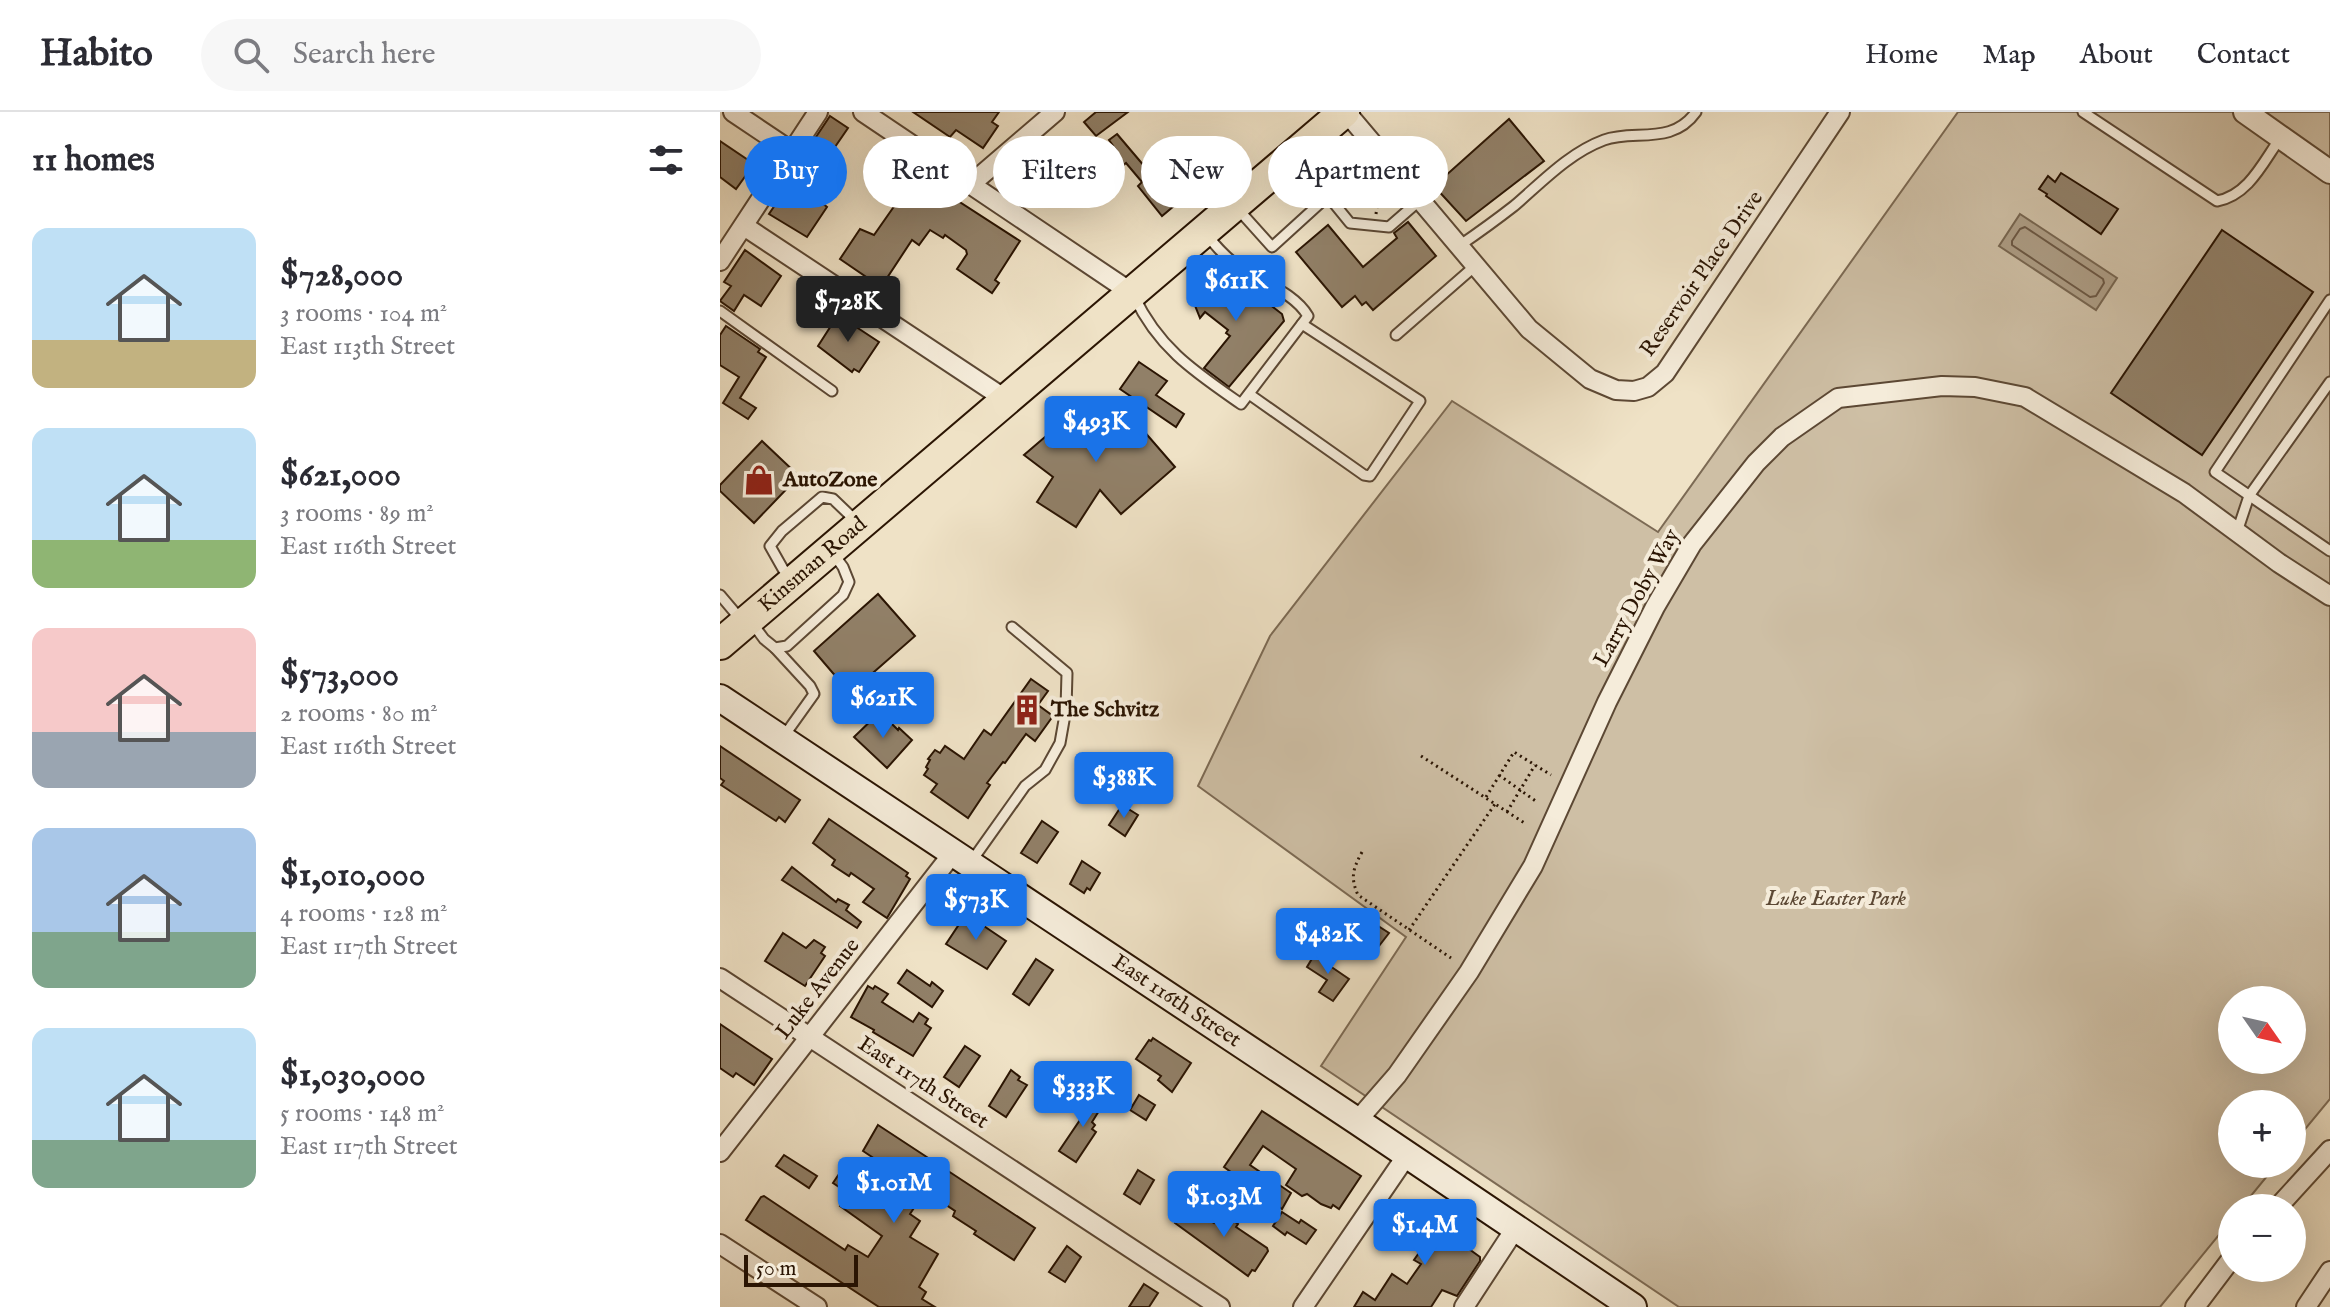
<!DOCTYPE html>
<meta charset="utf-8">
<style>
:root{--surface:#fff;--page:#f7f7f7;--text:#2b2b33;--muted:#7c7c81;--line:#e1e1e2;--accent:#1a73e8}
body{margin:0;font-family:"IM FELL English",serif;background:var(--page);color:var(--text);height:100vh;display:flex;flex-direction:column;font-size:30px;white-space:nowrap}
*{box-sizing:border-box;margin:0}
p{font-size:26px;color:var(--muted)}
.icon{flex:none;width:44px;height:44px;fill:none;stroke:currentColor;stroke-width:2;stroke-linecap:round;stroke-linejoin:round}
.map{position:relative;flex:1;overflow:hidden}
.drawer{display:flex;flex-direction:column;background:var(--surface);width:720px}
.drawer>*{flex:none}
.guide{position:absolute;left:24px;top:24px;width:760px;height:72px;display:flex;gap:16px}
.needle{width:52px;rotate:124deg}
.buttons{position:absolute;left:1498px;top:874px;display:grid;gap:16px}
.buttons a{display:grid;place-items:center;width:88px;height:88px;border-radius:50%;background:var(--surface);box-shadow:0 8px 32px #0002;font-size:40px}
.scale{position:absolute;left:24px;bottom:20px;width:114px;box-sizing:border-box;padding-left:8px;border:4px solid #2b1503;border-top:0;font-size:22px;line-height:28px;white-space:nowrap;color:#2b1503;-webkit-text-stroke:6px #f5ecda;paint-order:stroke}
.price{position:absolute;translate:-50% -68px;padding:0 18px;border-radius:8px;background:var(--accent);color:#fff;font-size:26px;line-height:52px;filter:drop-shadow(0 2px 4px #0008)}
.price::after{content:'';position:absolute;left:50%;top:48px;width:24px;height:18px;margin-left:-12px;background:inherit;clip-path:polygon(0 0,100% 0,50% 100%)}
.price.selected{background:#222;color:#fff}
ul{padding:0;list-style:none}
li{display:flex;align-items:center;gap:24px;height:200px;padding:0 32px}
li span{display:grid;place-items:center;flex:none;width:224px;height:160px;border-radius:16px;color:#555}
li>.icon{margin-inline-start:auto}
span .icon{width:96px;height:96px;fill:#fffc;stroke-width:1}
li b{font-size:34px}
h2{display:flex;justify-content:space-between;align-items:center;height:96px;padding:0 32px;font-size:34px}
.pill{padding:0 28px;border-radius:36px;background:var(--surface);box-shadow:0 8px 32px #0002;font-size:28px;line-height:72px}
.pill.selected{background:var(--accent);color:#fff}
header{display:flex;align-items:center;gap:48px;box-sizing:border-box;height:112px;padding:0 40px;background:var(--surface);border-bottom:2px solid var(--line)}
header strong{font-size:38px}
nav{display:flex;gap:44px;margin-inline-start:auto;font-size:28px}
.search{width:560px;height:72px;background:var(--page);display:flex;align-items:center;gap:20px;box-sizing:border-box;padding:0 28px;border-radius:44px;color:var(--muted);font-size:30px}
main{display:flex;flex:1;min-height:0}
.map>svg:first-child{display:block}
.green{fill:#cebfa5;stroke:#7c6a54;stroke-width:2;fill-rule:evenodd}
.water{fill:#ac9c84;stroke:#786650;stroke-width:2}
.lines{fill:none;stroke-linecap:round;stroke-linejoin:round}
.shore{stroke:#6c5844;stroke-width:2}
.building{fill:#918068;stroke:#2b1503;stroke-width:2}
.service-casing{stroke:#5c4834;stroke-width:13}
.minor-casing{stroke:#5c4834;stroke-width:22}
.tertiary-casing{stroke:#5c4834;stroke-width:26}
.secondary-casing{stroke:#2b1503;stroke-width:30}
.primary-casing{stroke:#2b1503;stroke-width:34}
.path{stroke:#2b1503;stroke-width:3;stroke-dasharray:2 4;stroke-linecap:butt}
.service{stroke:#f5ecda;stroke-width:9}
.minor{stroke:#f5ecda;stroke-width:18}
.tertiary{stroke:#f5ecda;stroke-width:22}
.secondary{stroke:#f5ecda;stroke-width:26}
.primary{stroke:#efe2c6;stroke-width:30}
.labels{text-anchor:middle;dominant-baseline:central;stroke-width:8;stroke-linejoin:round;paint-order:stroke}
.street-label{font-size:22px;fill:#2b1503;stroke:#f5ecda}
.poi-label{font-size:22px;font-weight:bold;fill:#2b1503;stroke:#f5ecda;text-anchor:start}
.park-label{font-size:22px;font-style:italic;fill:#5c4834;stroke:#f5ecda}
</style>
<header>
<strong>Habito</strong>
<div class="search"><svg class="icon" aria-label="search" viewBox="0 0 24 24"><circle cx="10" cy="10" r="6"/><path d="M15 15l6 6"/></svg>Search here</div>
<nav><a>Home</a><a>Map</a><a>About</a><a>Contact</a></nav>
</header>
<main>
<section class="drawer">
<h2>11 homes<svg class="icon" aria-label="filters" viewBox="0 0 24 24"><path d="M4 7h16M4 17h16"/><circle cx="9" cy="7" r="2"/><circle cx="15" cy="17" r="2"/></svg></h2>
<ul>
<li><span style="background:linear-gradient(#bfe0f5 70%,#c2b280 0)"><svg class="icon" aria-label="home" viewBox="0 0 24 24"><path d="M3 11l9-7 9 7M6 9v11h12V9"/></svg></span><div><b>$728,000</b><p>3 rooms · 104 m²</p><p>East 113th Street</p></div></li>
<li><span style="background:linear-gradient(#bfe0f5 70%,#8fb573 0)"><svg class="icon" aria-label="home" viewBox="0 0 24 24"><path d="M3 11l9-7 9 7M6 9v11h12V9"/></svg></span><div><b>$621,000</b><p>3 rooms · 89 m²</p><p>East 116th Street</p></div></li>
<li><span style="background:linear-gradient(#f6c9c9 65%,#9aa5b1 0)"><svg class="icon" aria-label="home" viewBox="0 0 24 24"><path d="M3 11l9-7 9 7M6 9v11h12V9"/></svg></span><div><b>$573,000</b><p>2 rooms · 80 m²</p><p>East 116th Street</p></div></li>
<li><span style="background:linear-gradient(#a9c7e8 65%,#7fa58c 0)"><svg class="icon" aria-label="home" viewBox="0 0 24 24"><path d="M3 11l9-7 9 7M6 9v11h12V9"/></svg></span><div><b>$1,010,000</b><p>4 rooms · 128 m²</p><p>East 117th Street</p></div></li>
<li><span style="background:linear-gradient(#bfe0f5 70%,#7fa58c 0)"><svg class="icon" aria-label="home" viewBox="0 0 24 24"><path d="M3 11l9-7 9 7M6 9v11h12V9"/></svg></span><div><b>$1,030,000</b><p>5 rooms · 148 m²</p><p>East 117th Street</p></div></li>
</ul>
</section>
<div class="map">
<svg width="1610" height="1195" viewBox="0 0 1610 1195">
<rect width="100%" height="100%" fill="#efe2c6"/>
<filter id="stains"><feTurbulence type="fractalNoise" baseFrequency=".0025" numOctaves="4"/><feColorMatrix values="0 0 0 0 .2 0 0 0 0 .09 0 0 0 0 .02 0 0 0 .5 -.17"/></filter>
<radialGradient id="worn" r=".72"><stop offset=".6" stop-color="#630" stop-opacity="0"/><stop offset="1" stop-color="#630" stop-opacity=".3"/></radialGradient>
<path class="green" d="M1238,0H1610V987L1572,1033V992H1512V1052H1557L1521,1096H1512V1107L1440,1195H959L601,954L686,825L478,674L550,524L732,289L938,420ZM1512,888H1572V948H1512Z"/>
<path class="water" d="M1300,102L1397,166L1376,198L1279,134Z"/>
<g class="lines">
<path class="shore" d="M1305,115L1383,167L1384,171L1376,184L1370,185L1292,133V129L1300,117Z"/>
</g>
<g class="building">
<path d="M193,0H279L272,10L278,14L263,36L236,18L230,25Z"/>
<path d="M376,0H408L376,24L364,10Z"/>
<path d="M110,4L128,16L106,48L90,34Z"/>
<path d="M789,7L824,49L746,109L714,74Z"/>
<path d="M397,22L425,55L447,37L479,73L442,104L418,74L422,70L406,51L399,57L389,45L396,38L389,28Z"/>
<path d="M0,29L34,52L16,77L0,65Z"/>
<path d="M184,54L300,129L275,168L279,171L272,181L237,157L247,142L246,138L225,123L223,126L210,118L199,133L192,128L161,175L120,147L140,117L154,123L175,93L163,85Z"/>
<path d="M89,59L101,67L91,82L107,95L87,125L49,102L70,71L73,73L75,69L80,72Z"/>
<path d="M1341,61L1398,97L1381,122L1326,84L1327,82L1319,77L1328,64L1335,70Z"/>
<path d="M688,110L716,144L653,198L646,190L642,193L635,184L622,195L576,140L608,113L643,155L677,126L674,121Z"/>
<path d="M1502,118L1593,180L1482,343L1391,281Z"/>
<path d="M25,138L61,164L41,194L24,183L14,199L0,189L11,174L4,170Z"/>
<path d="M504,157L562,202L564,209L509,275L484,256L510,224L506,221L508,218L485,200L480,206L474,191L481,170Z"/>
<path d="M118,203L159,230L139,260L134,257L132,260L98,234Z"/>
<path d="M6,214L40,237L38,240L46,245L20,286L36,296L28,307L3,291L19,265L0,253V223Z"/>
<path d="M419,250L447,269L436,283L464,302L456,315L400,277Z"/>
<path d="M363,295L373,306L377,302L391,318L409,302L455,355L401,402L380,378L356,415L317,390L333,365L304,343L332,319L327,314L342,301L349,308Z"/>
<path d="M42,329L79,364L34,411L0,379V373Z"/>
<path d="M158,482L195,524L130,581L94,539Z"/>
<path d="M311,567L328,579L318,593L333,604L315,629L306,622L285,651L283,650L267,671L270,673L248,706L211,680L217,672L204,663L208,657L206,655L210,648L208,647L215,638L220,641L225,634L244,647L264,618L271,623Z"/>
<path d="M160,600L178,618L179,616L192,628L167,656L134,625Z"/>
<path d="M0,634L80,688L65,710L59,705L56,709L1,673L4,669L0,666Z"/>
<path d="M402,693L418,703L405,724L389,713Z"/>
<path d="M109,707L188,761L186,764L190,767L167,806L143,790L154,777L131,761L129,764L112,753L115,748L93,731Z"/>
<path d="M322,709L338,720L317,751L301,741Z"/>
<path d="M362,749L380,761L370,778L367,776L364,781L350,772Z"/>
<path d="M72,755L116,790L118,787L129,793L126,798L141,810L137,816L62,768Z"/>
<path d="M246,802L286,829L267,857L226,832Z"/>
<path d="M652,810L669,821L659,834L643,823Z"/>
<path d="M63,821L86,836L94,828L105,835L101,841L105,844L85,874L45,849Z"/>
<path d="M596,840L612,850L610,854L629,867L613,889L599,880L607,868L587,855Z"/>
<path d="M316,847L333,858L309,893L293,882Z"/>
<path d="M187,858L210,874L212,870L223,879L212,895L178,871Z"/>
<path d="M148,874L153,877L155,874L168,882L162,890L193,910L199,901L208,907L205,912L211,916L193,944L153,920L154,918L131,905Z"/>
<path d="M0,912L52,947L34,973L16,961L13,965L0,956Z"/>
<path d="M433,926L471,951L452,980L438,968L441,964L416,947L429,928L431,929Z"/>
<path d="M245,934L260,944L239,975L224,965Z"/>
<path d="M291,958L300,965L298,968L307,973L286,1005L269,994Z"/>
<path d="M375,979L387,986L372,1010L375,1013L372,1017L376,1020L356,1050L339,1039L368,996L365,994Z"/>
<path d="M419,983L435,993L426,1008L410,998Z"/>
<path d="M542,999L641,1064L619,1097L613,1093L611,1096L601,1092L587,1082L582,1084L566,1073L576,1057L543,1034L530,1053L571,1081L562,1097L504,1055Z"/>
<path d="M158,1013L315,1116L294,1148L254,1122L256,1119L233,1104L235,1099L205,1079L190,1102L200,1109L190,1125L218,1142L199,1175L206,1180L202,1187L215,1195H159L26,1108L41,1085L44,1084L125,1138L128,1133L148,1145L162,1124L120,1094L128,1081L113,1071L121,1059L150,1077L164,1053L143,1039Z"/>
<path d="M64,1043L97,1064L89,1076L56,1054Z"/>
<path d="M418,1058L434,1068L420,1092L404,1082Z"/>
<path d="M466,1093L494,1111L501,1100L518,1112L516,1115L547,1136L548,1139L535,1159L532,1158L528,1164L455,1111Z"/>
<path d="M683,1097L749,1137L760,1145V1149L737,1184L722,1178L711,1195H634L643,1180L655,1188L672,1162L687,1172L701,1152L694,1148L701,1138L667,1121Z"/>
<path d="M562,1100L579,1111L581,1108L596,1118L586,1132L567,1120L565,1123L553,1114Z"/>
<path d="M347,1134L361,1145L345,1170L329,1160Z"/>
<path d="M424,1172L438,1181L429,1195H409Z"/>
</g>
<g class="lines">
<g class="service-casing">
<g id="service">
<path d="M1363,0L1497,89C1529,83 1543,50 1561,25"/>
<path d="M608,84L636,58"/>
<path d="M517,96L552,135L608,84L630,111L669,115L700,88"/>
<path d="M739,134C758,121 776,108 794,94C822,70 849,41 884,28C914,17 952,34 976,0"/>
<path d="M414,184C439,237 475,260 521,292L588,204C574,180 539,169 517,153C505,145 496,134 486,122"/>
<path d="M1610,188L1495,360L1610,439"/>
<path d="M0,199L112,279"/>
<path d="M676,223L755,154"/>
<path d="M529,282L644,363L650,364L700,289L582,212"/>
<path d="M1517,420L1529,384L1610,270"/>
<path d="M72,467L63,457L50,434L62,419L102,385L113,387L137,410"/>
<path d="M0,483L22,509"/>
<path d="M33,512L44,527L55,536L67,534L123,483L129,470L123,455L112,440"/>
<path d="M55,536L90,574L94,582L64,624"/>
<path d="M251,750L305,674L325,658L340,631L346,597L347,561L292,515"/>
</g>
</g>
<g class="minor-casing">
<g id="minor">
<path d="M13,0L71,39"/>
<path d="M143,0L412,181"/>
<path d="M626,0L809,217L870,267L896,278L914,279L928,275L945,261L1120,0"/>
<path d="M251,72L335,0"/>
<path d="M24,114L285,287"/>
<path d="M0,149L98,0"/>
<path d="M0,866L500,1195"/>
<path d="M637,1009L677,963L749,860L813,754L887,590L935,495L972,432L1036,351L1062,325L1118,286L1222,274L1255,275L1305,285L1464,381L1559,451L1610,484"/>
<path d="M0,1040L233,741"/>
<path d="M1557,1096L1610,1038"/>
<path d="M0,1132L97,1195"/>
<path d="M583,1195L687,1043"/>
<path d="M744,1195L795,1117"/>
<path d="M1475,1195L1512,1146"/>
<path d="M1586,1195L1610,1159"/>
</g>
</g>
<g class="tertiary-casing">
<path id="tertiary" d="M1525,0L1610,60"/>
</g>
<g class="secondary-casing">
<g id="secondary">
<path id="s1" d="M0,586L637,1009L913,1195"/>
</g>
</g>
<g class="primary-casing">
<g id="primary">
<path id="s2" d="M0,532L624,0"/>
</g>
</g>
<g class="path">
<path d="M656,102L661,67"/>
<path d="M701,644L806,712"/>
<path d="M779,663L817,690"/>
<path d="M766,685L794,640L831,663"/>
<path d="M787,700L815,653"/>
<path d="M642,740C633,757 630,765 638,783L731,846"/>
<path d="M689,818L775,692"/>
</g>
<use href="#service" class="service"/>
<use href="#minor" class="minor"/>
<use href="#tertiary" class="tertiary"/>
<use href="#secondary" class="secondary"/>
<use href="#primary" class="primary"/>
</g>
<defs>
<g id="shop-bare" transform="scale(2.4)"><path d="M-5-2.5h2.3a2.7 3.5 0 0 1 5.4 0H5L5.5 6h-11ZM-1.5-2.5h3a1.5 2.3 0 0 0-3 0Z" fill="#8f2418" stroke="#f5ecda" stroke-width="2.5" paint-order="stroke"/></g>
<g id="building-bare" transform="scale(2.4)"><path d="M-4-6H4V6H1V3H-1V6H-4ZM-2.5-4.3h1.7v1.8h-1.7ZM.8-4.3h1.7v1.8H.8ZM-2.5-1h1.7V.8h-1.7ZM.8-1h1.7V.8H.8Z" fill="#8f2418" stroke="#f5ecda" stroke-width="2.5" paint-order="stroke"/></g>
</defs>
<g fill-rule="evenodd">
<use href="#shop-bare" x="39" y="368"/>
<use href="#building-bare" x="307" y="598"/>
</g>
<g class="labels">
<g class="street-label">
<text transform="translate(982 162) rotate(-55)">Reservoir Place Drive</text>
<text stroke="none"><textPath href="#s2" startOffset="122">Kinsman Road</textPath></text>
<text transform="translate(917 486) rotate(-61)">Larry Doby Way</text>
<text transform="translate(98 877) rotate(-52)">Luke Avenue</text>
<text stroke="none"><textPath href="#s1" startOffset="548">East 116th Street</textPath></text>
<text transform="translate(203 971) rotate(33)">East 117th Street</text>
</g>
<g class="poi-label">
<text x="63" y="368">AutoZone</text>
<text x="331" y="598">The Schvitz</text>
</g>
<g class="park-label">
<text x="1116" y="787">Luke Easter Park</text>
</g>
</g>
<rect width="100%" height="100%" filter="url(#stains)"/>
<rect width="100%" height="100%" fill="url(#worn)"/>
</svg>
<div class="buttons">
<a><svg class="needle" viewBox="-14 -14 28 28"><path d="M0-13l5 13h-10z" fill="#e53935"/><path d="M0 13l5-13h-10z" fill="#7c7c81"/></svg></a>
<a>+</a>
<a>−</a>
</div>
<div class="scale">50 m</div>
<b class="price" style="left:516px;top:211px">$611K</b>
<b class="price selected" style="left:128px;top:232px">$728K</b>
<b class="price" style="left:376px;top:352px">$493K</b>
<b class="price" style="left:163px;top:628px">$621K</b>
<b class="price" style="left:404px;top:708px">$388K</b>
<b class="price" style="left:256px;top:830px">$573K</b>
<b class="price" style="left:608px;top:864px">$482K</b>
<b class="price" style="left:363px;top:1017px">$333K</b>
<b class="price" style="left:174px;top:1113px">$1.01M</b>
<b class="price" style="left:504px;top:1127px">$1.03M</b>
<b class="price" style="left:705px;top:1155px">$1.4M</b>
<div class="guide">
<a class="pill selected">Buy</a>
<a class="pill">Rent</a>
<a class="pill">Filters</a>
<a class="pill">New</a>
<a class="pill">Apartment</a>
</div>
</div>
</main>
